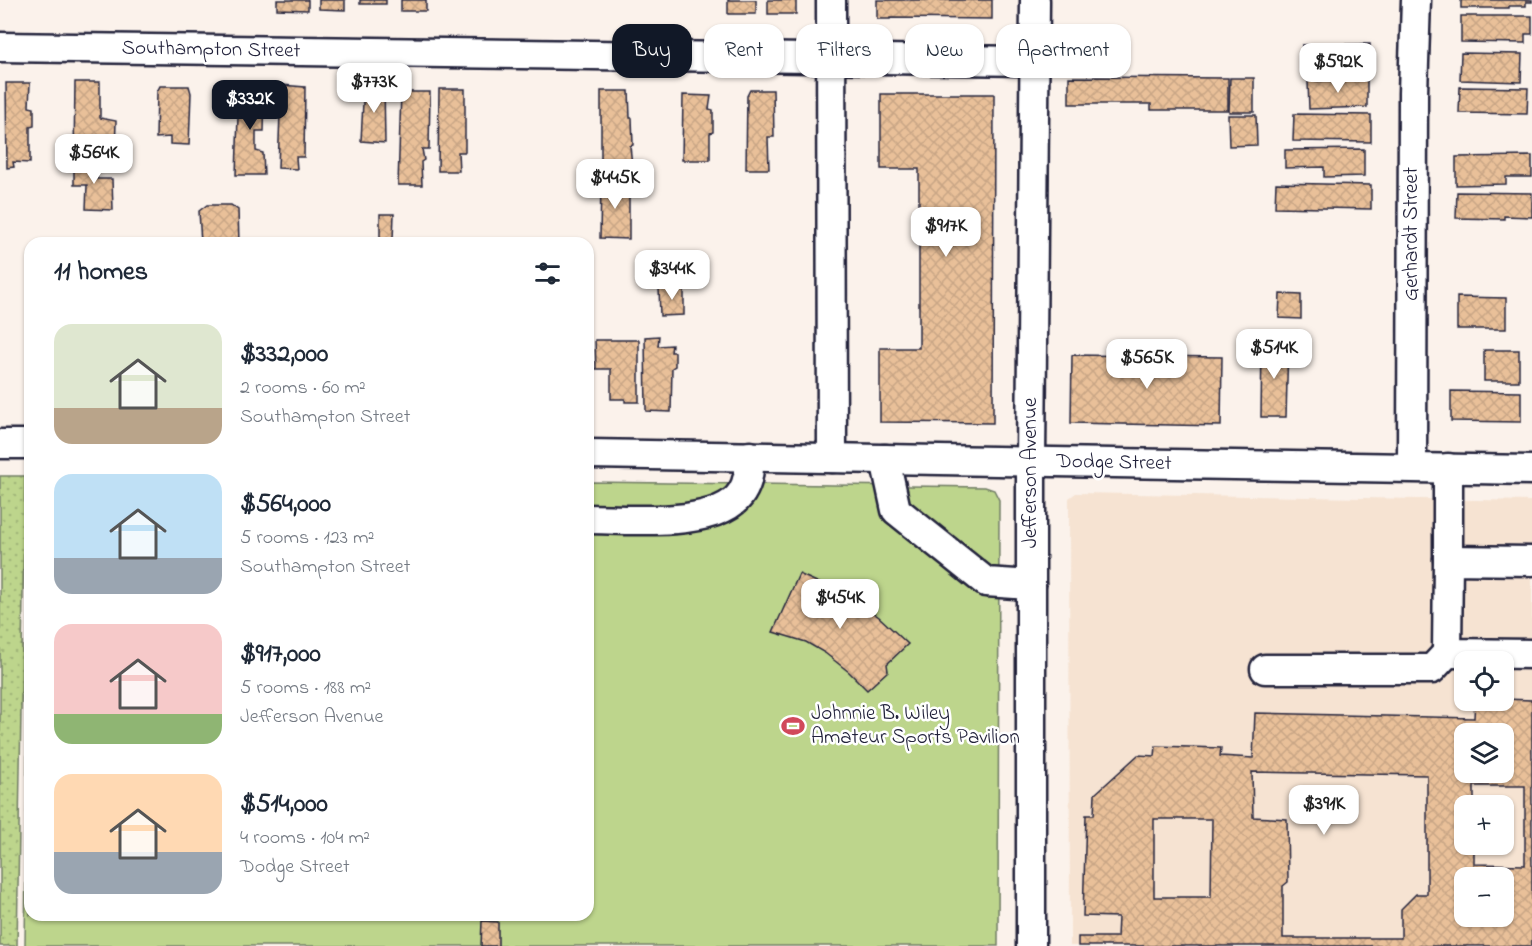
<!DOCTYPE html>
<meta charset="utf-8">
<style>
:root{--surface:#fff;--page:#f2f2f3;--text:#1f2937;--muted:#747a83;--accent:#111827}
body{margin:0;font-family:"Indie Flower",sans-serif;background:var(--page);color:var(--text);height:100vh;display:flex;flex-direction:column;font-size:22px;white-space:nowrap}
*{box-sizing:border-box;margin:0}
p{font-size:20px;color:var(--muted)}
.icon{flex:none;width:33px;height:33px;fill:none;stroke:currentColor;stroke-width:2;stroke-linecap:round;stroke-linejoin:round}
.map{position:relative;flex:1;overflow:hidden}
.panel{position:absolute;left:24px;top:237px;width:570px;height:684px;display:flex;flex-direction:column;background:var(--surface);border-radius:18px;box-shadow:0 2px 4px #0004}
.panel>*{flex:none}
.hud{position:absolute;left:612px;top:24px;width:570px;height:54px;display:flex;gap:12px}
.controls{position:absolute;left:1454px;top:651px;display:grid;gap:12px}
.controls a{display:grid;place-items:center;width:60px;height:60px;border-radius:12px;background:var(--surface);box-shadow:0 2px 4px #0004;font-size:30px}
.price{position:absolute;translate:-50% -51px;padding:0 14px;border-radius:12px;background:#fff;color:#222;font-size:20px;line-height:39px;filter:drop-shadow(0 2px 3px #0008)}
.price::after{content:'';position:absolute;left:50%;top:36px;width:18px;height:14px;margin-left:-9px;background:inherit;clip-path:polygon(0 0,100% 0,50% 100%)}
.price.on{background:var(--accent);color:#fff}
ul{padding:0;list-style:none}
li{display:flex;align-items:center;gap:18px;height:150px;padding:0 30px}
li span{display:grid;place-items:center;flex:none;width:168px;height:120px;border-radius:18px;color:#555}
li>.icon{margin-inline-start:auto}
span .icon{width:72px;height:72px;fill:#fffc;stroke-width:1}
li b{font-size:26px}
h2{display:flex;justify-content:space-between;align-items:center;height:72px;padding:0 30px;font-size:26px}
.tag{padding:0 21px;border-radius:18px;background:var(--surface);box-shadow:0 2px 4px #0004;font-size:21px;line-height:54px}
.tag.on{background:var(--accent);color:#fff}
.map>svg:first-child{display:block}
.built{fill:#f6e3d2;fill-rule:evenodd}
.green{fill:url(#green-dots);stroke:#707c64;stroke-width:1.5}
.pitch{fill:#bdd58c;stroke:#707c64;stroke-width:1.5}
.building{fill:url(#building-cross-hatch);stroke:#22223b;stroke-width:1.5;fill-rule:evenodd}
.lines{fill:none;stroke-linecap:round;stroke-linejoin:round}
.minor-casing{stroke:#22223b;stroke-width:33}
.minor{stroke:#fff;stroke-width:28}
.labels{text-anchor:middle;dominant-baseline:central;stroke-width:5;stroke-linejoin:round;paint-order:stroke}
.street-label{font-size:21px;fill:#22223b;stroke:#fff}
.poi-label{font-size:21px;fill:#22223b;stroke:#fff;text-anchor:start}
</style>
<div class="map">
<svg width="1532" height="946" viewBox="0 0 1532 946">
<defs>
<pattern id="green-dots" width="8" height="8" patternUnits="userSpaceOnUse" patternTransform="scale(1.5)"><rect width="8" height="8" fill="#bdd58c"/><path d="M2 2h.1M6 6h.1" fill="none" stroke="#a2b77a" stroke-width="1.8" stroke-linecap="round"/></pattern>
<pattern id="building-cross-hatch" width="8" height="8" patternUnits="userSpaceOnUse" patternTransform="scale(1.5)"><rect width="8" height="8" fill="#e9c099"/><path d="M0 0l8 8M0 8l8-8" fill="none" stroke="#c8a585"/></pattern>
</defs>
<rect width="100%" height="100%" fill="#fbf2eb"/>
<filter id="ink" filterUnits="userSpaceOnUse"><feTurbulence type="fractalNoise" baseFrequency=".0167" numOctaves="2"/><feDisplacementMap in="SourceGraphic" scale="12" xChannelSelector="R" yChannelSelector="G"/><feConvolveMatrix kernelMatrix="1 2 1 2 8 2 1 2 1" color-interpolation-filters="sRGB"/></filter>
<g filter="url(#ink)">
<path class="built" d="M1076,493L1532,501V946H1070L1069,498ZM1464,662H1503V700H1464ZM1464,734H1503V772H1464ZM1464,806H1503V844H1464ZM1464,878H1503V916H1464Z"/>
<path class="green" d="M0,476H25L17,946H0Z"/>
<path class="pitch" d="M588,482L985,487L994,490L999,500L998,946H25L30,536V915H588Z"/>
<g class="building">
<path d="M277,0H308V10L277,9Z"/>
<path d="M319,0H345V10L319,9Z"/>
<rect x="360" y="0" width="26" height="4"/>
<rect x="401" y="0" width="25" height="11"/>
<rect x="728" y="0" width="28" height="14"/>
<rect x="768" y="0" width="28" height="14"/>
<path d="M877,0H992V19L890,18V19H877Z"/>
<path d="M1461,0H1532V2H1526V6H1509V8H1461Z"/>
<path d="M1461,16H1532V34H1525V43L1461,42Z"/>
<path d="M1370,44L1371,73L1302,74V45Z"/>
<path d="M1461,53L1522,54L1521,82L1460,80Z"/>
<path d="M1069,77L1228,78V110H1151V104H1069Z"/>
<path d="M1230,78H1254V112H1229Z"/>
<path d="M1367,80V107L1309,109L1308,81Z"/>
<path d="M75,82H100V118L116,121L115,153H100V160L74,158Z"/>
<path d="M6,83H30L29,107L34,108V126L30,127V163L13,162L14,167L7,168Z"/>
<path d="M364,83L384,84L385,143L361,141Z"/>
<path d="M281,85L305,87L304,157H296L297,169L278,168Z"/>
<path d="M160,86H189L191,93L189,145L170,144V137L156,138L157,92Z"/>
<path d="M239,87H263L265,92L264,131H256V151L263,153L264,175H236Z"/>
<path d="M1460,87L1528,88L1527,114L1459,113Z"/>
<path d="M439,89H465V152H458L459,171H438Z"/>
<path d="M750,90H773L774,137H768L769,169H746L747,96Z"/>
<path d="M601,91H629L630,118H632L633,145L630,146L632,165H601Z"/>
<path d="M401,92H430L429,149H422L424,160L421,162L422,185H398Z"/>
<path d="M881,94H994L993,423L880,422V348H919V169H881Z"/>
<path d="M683,95L711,96L709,109L713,110V132L710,133V160H682Z"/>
<path d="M1294,114L1371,115V142L1293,141Z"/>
<path d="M1228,115H1256L1257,145L1229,146Z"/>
<path d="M1364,149V176L1324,177V167L1285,168V150Z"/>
<path d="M1532,156V177H1506V184L1456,185V157Z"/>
<path d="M74,158L94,160L93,169H98L97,179H112L113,210L86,209L87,185H74Z"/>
<path d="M629,180V239L600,238L601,181Z"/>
<path d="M1276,183L1371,185V209L1275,207Z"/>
<path d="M1457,192L1532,193V217L1504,216V219L1456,218Z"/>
<path d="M207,205H231L238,210L239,243H201L199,211Z"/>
<path d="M380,214H394L393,239H380Z"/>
<path d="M659,287H684V315L660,316Z"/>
<path d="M1280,294L1301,295V319L1279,318Z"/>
<path d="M1457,297L1506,298V329H1457Z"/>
<path d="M659,336L658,346L672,345L671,352H675V366L672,368L671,412L646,411L645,337Z"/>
<path d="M595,340H639V402H625V399H611V369H596Z"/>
<path d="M1262,343L1288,344L1286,417H1261Z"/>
<rect x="1484" y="350" width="35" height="31"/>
<path d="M1072,355L1222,357L1221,426L1071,423Z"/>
<path d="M1451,391L1521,392V422L1451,421Z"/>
<path d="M799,574L852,598L879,617L908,644L887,664L888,671L867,690L849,672L825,653L806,642L773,632Z"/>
<path d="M1503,699L1532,700V946H1078V937H1117L1118,917L1083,916L1086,815H1094L1095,794L1138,755L1155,756L1156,746L1221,748L1220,756L1253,758L1255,713L1474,718L1475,700ZM1464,734H1503V772H1464ZM1252,772L1427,775V894H1416L1401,909V938H1283V886L1288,882L1287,819L1253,817ZM1474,786H1525V865L1474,864V844H1464V806H1474ZM1154,819H1212L1211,897H1154ZM1464,878H1503V916H1464Z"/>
<path d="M482,921L498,922V946H481Z"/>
</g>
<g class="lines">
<g class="minor-casing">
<g id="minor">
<path d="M831,0L832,458"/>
<path d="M0,47L1034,61"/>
<path d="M0,444H30"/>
<path d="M588,454L1532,470"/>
<path d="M885,459L896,510L986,582L1031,585"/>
<path d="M1412,467L1413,93L1416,0"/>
<path d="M1448,468V560"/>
<path d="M588,519C626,519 720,529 742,492C749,481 749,469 750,456"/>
<path d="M1532,561L1448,560L1447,653L1532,654"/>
<path d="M1265,669H1432L1447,653"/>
<path d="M1031,946V461L1035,0"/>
</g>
</g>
<use href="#minor" class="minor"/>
</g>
</g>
<defs>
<g id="stadium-bare" transform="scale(1.8)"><path d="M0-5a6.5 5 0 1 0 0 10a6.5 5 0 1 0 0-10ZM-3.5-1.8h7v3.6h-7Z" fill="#d1495b" stroke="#fff" stroke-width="2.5" paint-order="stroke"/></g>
</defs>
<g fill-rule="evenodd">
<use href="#stadium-bare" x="793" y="726"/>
</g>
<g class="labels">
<g class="street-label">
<text transform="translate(211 50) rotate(1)">Southampton Street</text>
<text transform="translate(1412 234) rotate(-90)">Gerhardt Street</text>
<text transform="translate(1114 463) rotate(1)">Dodge Street</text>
<text transform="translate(1031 473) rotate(-90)">Jefferson Avenue</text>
</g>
<g class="poi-label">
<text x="811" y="714">Johnnie B. Wiley<tspan x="811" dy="24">Amateur Sports Pavilion</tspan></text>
</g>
</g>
</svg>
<div class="controls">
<a><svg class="icon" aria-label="locate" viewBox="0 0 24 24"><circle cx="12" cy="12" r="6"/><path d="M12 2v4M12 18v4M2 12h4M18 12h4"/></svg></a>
<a><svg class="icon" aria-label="layers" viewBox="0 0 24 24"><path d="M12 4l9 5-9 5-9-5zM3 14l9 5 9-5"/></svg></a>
<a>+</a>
<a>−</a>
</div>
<b class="price" style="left:1338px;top:94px">$592K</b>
<b class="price" style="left:374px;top:114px">$773K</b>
<b class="price on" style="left:250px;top:131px">$332K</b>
<b class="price" style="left:94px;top:185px">$564K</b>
<b class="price" style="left:615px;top:210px">$445K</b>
<b class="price" style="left:946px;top:258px">$917K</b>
<b class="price" style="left:672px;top:301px">$344K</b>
<b class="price" style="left:1274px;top:380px">$514K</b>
<b class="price" style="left:1147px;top:390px">$565K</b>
<b class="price" style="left:840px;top:630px">$454K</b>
<b class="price" style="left:1324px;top:836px">$391K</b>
<div class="hud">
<a class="tag on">Buy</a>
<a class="tag">Rent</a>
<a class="tag">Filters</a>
<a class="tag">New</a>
<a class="tag">Apartment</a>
</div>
<section class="panel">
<h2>11 homes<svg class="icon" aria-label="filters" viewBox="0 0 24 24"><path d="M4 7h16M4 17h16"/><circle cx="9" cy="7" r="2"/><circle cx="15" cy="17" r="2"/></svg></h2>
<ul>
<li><span style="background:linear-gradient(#dfe7d0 70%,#b9a48a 0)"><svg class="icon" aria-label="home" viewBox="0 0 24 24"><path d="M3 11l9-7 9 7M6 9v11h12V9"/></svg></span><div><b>$332,000</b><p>2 rooms · 60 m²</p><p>Southampton Street</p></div></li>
<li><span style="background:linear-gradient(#bfe0f5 70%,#9aa5b1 0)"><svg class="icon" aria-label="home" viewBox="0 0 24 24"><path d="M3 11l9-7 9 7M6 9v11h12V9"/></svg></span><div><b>$564,000</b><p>5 rooms · 123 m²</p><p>Southampton Street</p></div></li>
<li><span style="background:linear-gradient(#f6c9c9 75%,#8fb573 0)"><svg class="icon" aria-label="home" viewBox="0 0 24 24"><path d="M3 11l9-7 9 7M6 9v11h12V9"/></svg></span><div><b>$917,000</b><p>5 rooms · 188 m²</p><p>Jefferson Avenue</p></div></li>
<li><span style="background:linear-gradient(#ffd9b3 65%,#9aa5b1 0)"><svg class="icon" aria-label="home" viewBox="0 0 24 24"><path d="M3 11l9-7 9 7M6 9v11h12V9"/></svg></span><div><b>$514,000</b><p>4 rooms · 104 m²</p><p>Dodge Street</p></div></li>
</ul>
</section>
</div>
